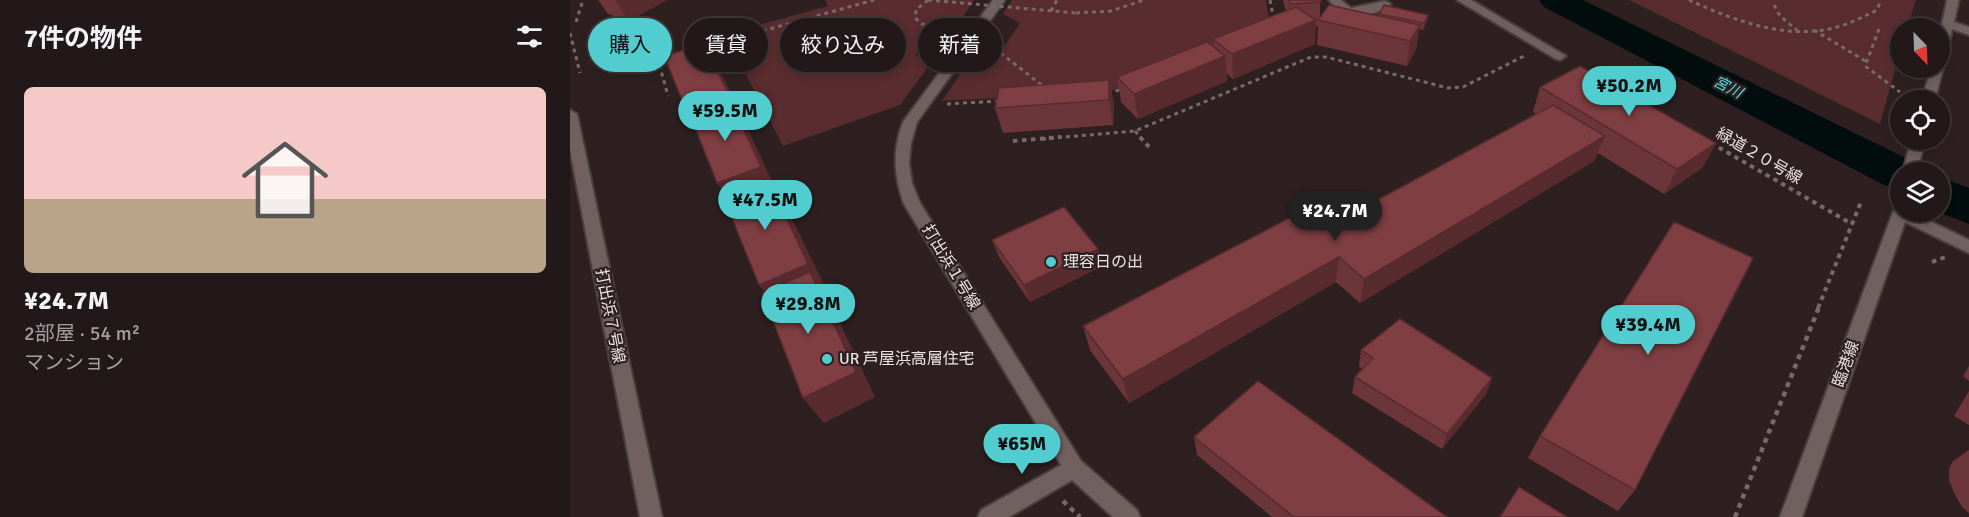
<!DOCTYPE html>
<html lang="ja">
<meta charset="utf-8">
<style>
:root{--surface:#221819;--page:#2a2122;--text:#f1f3f6;--muted:#a2a0a2;--line:#3f3738;--accent:#52cdcf}
body{margin:0;font-family:Signika,"Noto Sans JP",sans-serif;background:var(--page);color:var(--text);height:100vh;display:flex;flex-direction:column;font-size:22px;white-space:nowrap}
*{box-sizing:border-box;margin:0}
p{font-size:20px;color:var(--muted)}
.icon{flex:none;width:33px;height:33px;fill:none;stroke:currentColor;stroke-width:2;stroke-linecap:round;stroke-linejoin:round}
.map{position:relative;flex:1;overflow:hidden}
.side{display:flex;flex-direction:column;background:var(--surface);width:570px}
.side>*{flex:none}
.top-card{position:absolute;left:18px;top:18px;width:570px;height:54px;display:flex;gap:12px}
.needle{width:39px;rotate:157deg}
.fabs{position:absolute;left:1320px;top:18px;display:grid;gap:12px}
.fabs a{display:grid;place-items:center;width:60px;height:60px;border-radius:50%;background:var(--surface);box-shadow:0 3px 9px #0003,0 0 0 2px var(--line);font-size:30px}
.price{position:absolute;translate:-50% -51px;padding:0 14px;border-radius:21px;background:var(--accent);color:#111;font-size:20px;line-height:39px;filter:drop-shadow(0 2px 3px #0008)}
.price::after{content:'';position:absolute;left:50%;top:36px;width:18px;height:14px;margin-left:-9px;background:inherit;clip-path:polygon(0 0,100% 0,50% 100%)}
.price.current{background:#222;color:#fff}
ul{padding:0;list-style:none}
li{display:grid;align-content:center;gap:12px;height:318px;padding:0 24px}
li+li{border-top:2px solid var(--line)}
li span{display:grid;place-items:center;height:186px;border-radius:9px;color:#555}
li>.icon{margin-inline-start:auto}
span .icon{width:108px;height:108px;fill:#fffc;stroke-width:1}
li b{font-size:26px}
h2{display:flex;justify-content:space-between;align-items:center;height:72px;padding:0 24px;font-size:26px}
.pill{padding:0 21px;border-radius:27px;background:var(--surface);box-shadow:0 3px 9px #0003,0 0 0 2px var(--line);font-size:21px;line-height:54px}
.pill.current{background:var(--accent);color:#111}
main{display:flex;flex:1;min-height:0}
.map>svg:first-child{display:block}
.green{fill:#592c2f}
.lines{fill:none;stroke-linecap:round;stroke-linejoin:round}
.river{fill:#030d0d;fill-rule:evenodd}
.service-casing{stroke:#493e3e;stroke-width:4}
.minor-casing{stroke:#493e3e;stroke-width:4}
.tertiary-casing{stroke:#493e3e;stroke-width:4}
.path-far2{stroke:#776a6b;stroke-width:3;stroke-dasharray:4 4;stroke-linecap:butt}
.path-far1{stroke:#776a6b;stroke-width:4;stroke-dasharray:4.5 4.5;stroke-linecap:butt}
.path{stroke:#776a6b;stroke-width:4.5;stroke-dasharray:5 5;stroke-linecap:butt}
.service{fill:#716060;fill-rule:evenodd}
.minor{fill:#716060;fill-rule:evenodd}
.tertiary{fill:#716060;fill-rule:evenodd}
.path-bridge{stroke:#776a6b;stroke-width:3;stroke-dasharray:4 4;stroke-linecap:butt}
.wall{fill:#6c3539}
.shaded-wall{fill:#582b2e}
.building{fill:#7e3e42;stroke:#582b2e;stroke-width:1.5}
.poi-dot{fill:#52cdcf;stroke:#2e2021;stroke-width:2}
.labels{text-anchor:middle;dominant-baseline:central;stroke-width:4.5;stroke-linejoin:round;paint-order:stroke}
.far-water-label{font-size:15px;font-style:italic;fill:#53dfe2;stroke:#2e2021}
.street-label{font-size:16px;fill:#ece2e2;stroke:#2e2021}
.poi-label{font-size:16px;fill:#ece2e2;stroke:#2e2021;text-anchor:start}
</style>
<main>
<section class="side">
<h2>7件の物件<svg class="icon" aria-label="filters" viewBox="0 0 24 24"><path d="M4 7h16M4 17h16"/><circle cx="9" cy="7" r="2"/><circle cx="15" cy="17" r="2"/></svg></h2>
<ul>
<li><span style="background:linear-gradient(#f6c9c9 60%,#b9a48a 0)"><svg class="icon" aria-label="home" viewBox="0 0 24 24"><path d="M3 11l9-7 9 7M6 9v11h12V9"/></svg></span><div><b>¥24.7M</b><p>2部屋 · 54 m²</p><p>マンション</p></div></li>
</ul>
</section>
<div class="map">
<svg width="1399" height="517" viewBox="0 0 1399 517">
<rect width="100%" height="100%" fill="#2e2021"/>
<g class="green">
<path d="M255,0H404L389,23L366,28L345,55L361,63L330,105L213,146L166,55L186,26L258,6Z"/>
<path d="M442,0H696L700,26L536,93L372,101L404,54L433,48L450,23L433,14Z"/>
<path d="M1059,0H1346L1337,28H1330V52L1310,124Z"/>
</g>
<g class="lines">
<g class="river">
<path d="M969,0H1013L1346,163L1351,172H1330V189L1314,185L974,7Z"/>
<path d="M1370,177L1399,188V224L1368,212H1370Z"/>
</g>
<g class="service-casing">
<path id="service" d="M759,0H771L781,8L815,1L821,4C804,19 772,19 759,0Z"/>
</g>
<g class="minor-casing">
<g id="minor">
<path d="M887,0H901L996,56L990,60L986,59Z"/>
<path d="M0,110L7,114L92,517H70L0,150Z"/>
</g>
</g>
<g class="tertiary-casing">
<g id="tertiary">
<path d="M423,0H435L347,122L341,143L339,163L342,183L350,203L511,461L567,510L570,517H543L502,480L439,517H408L411,510L491,465L334,204C324,176 322,151 333,122Z"/>
<path d="M1377,0H1389L1384,22L1399,27V35L1382,29L1376,58L1370,62V33Z"/>
<path d="M1370,65L1373,68L1365,100H1352L1361,68H1370Z"/>
<path d="M1341,140H1355L1347,172H1333Z"/>
<path d="M1330,207V212H1341L1399,240V253L1335,222L1232,517H1210L1323,212Z"/>
</g>
</g>
<g class="path-far2">
<path d="M358,0L346,10L345,18L352,24L366,27"/>
<path d="M700,0L704,21"/>
<path d="M1119,0C1163,20 1215,40 1264,28C1279,24 1293,17 1307,10L1311,0"/>
<path d="M1204,5L1210,16L1227,30"/>
<path d="M481,11L487,0"/>
<path d="M506,13L541,11L574,0"/>
<path d="M6,22L13,0"/>
<path d="M1309,29L1295,66L1330,92"/>
<path d="M1244,30L1297,62"/>
<path d="M0,33L10,73"/>
<path d="M81,34L98,96"/>
<path d="M418,43L474,87"/>
<path d="M131,48L304,0"/>
<path d="M89,61L98,58"/>
<path d="M538,94L554,88"/>
<path d="M377,104L429,101"/>
<path d="M565,131L572,139"/>
<path d="M472,139L565,131L741,57H756L878,88L893,87L954,56"/>
</g>
<g class="path-far1">
<path d="M570,137L581,149"/>
<path d="M443,141L491,137"/>
<path d="M1141,143L1282,224"/>
<path d="M1362,262L1376,257"/>
<path d="M1248,308L1291,202"/>
</g>
<g class="path">
<path d="M493,501L510,517"/>
<path d="M1165,517L1249,307"/>
</g>
<use href="#service" class="service"/>
<use href="#minor" class="minor"/>
<use href="#tertiary" class="tertiary"/>
<path class="path-bridge" d="M358,0L506,13"/>
</g>
<g class="wall">
<path d="M28,0H97L59,21L38,14Z"/>
<path d="M713,0H750V18L808,16L809,14L858,15L857,21L853,30L849,29L846,49L837,66L747,45L748,26L745,27V44L663,79L656,73L657,81L568,119L551,102L547,77L644,47L643,39L716,11Z"/>
<path d="M539,80L544,105L543,125L433,133L425,108Z"/>
<path d="M970,87L1146,143L1132,168L1094,194L1028,153L1024,161L790,303L766,282L559,403L520,350L513,326L752,230L966,114L963,112Z"/>
<path d="M422,240L528,249L532,266L460,302L429,257Z"/>
<path d="M791,350L922,378L916,394L872,449L782,393L785,377L792,369L789,367Z"/>
<path d="M1399,366V381L1393,376Z"/>
<path d="M1399,391V425L1384,416Z"/>
<path d="M970,436L1065,490L1048,511L958,458Z"/>
<path d="M624,437L877,517H702L627,455Z"/>
<path d="M1399,450V513L1392,507L1384,493L1379,480V469L1383,461Z"/>
</g>
<g class="shaded-wall">
<path d="M45,0H97L59,21Z"/>
<path d="M858,15L857,21L853,30L854,23Z"/>
<path d="M746,20L745,44L663,79L662,54Z"/>
<path d="M850,25L846,49L837,66L840,41Z"/>
<path d="M134,44L150,71L177,125H176L208,194L216,206L257,291L254,292L259,300L305,397L254,423L233,398L210,312L189,285L166,211L147,183L137,139L117,112Z"/>
<path d="M655,56L657,81L568,119L564,94Z"/>
<path d="M539,80L544,105L543,125L539,100Z"/>
<path d="M1035,136L1024,161L790,303L794,279Z"/>
<path d="M1146,143L1132,168L1094,194L1107,169Z"/>
<path d="M528,249L532,266L460,302L454,285Z"/>
<path d="M769,257L766,282L559,403L553,379Z"/>
<path d="M922,378L916,394L872,449L877,434Z"/>
</g>
<g class="building">
<path d="M719,0H750L751,2L720,4Z"/>
<path d="M759,5L850,25L840,41L748,20Z"/>
<path d="M814,5L858,15L854,23L809,14Z"/>
<path d="M726,7L746,20L662,54L643,39Z"/>
<path d="M637,42L655,56L564,94L547,77Z"/>
<path d="M134,44L160,97L117,112L94,56Z"/>
<path d="M1010,66L1146,143L1107,169L970,87Z"/>
<path d="M539,80V100L425,108L429,88Z"/>
<path d="M161,102L191,167L147,183L120,115Z"/>
<path d="M983,105L1035,136L794,279L769,257L553,379L513,326L731,212L752,230Z"/>
<path d="M198,178L238,264L189,285L153,196Z"/>
<path d="M494,207L528,249L454,285L422,240Z"/>
<path d="M1104,222L1183,258L1065,490L970,436Z"/>
<path d="M240,272L286,372L233,398L192,293Z"/>
<path d="M830,319L922,378L877,434L785,377L803,358L791,350Z"/>
<path d="M688,381L877,517H724L624,437Z"/>
<path d="M949,487L997,517H930Z"/>
</g>
<g class="poi-dot">
<circle cx="481" cy="262" r="6"/>
<circle cx="257" cy="359" r="6"/>
</g>
<g class="labels">
<g class="far-water-label">
<text transform="translate(1158 87) rotate(27)">宮川</text>
</g>
<g class="street-label">
<text transform="translate(1189 156) rotate(30)">緑道２０号線</text>
<text transform="translate(381 267) rotate(59)">打出浜１号線</text>
<text transform="translate(40 316) rotate(79)">打出浜７号線</text>
<text transform="translate(1276 364) rotate(-70)">臨港線</text>
</g>
<g class="poi-label">
<text x="493" y="262">理容日の出</text>
<text x="269" y="359">UR 芦屋浜高層住宅</text>
</g>
</g>
</svg>
<div class="fabs">
<a><svg class="needle" viewBox="-14 -14 28 28"><path d="M0-13l5 13h-10z" fill="#e53935"/><path d="M0 13l5-13h-10z" fill="#a2a0a2"/></svg></a>
<a><svg class="icon" aria-label="locate" viewBox="0 0 24 24"><circle cx="12" cy="12" r="6"/><path d="M12 2v4M12 18v4M2 12h4M18 12h4"/></svg></a>
<a><svg class="icon" aria-label="layers" viewBox="0 0 24 24"><path d="M12 4l9 5-9 5-9-5zM3 14l9 5 9-5"/></svg></a>
</div>
<b class="price" style="left:1059px;top:117px">¥50.2M</b>
<b class="price" style="left:155px;top:142px">¥59.5M</b>
<b class="price" style="left:195px;top:231px">¥47.5M</b>
<b class="price current" style="left:765px;top:242px">¥24.7M</b>
<b class="price" style="left:238px;top:335px">¥29.8M</b>
<b class="price" style="left:1078px;top:356px">¥39.4M</b>
<b class="price" style="left:452px;top:475px">¥65M</b>
<div class="top-card">
<a class="pill current">購入</a>
<a class="pill">賃貸</a>
<a class="pill">絞り込み</a>
<a class="pill">新着</a>
</div>
</div>
</main>
